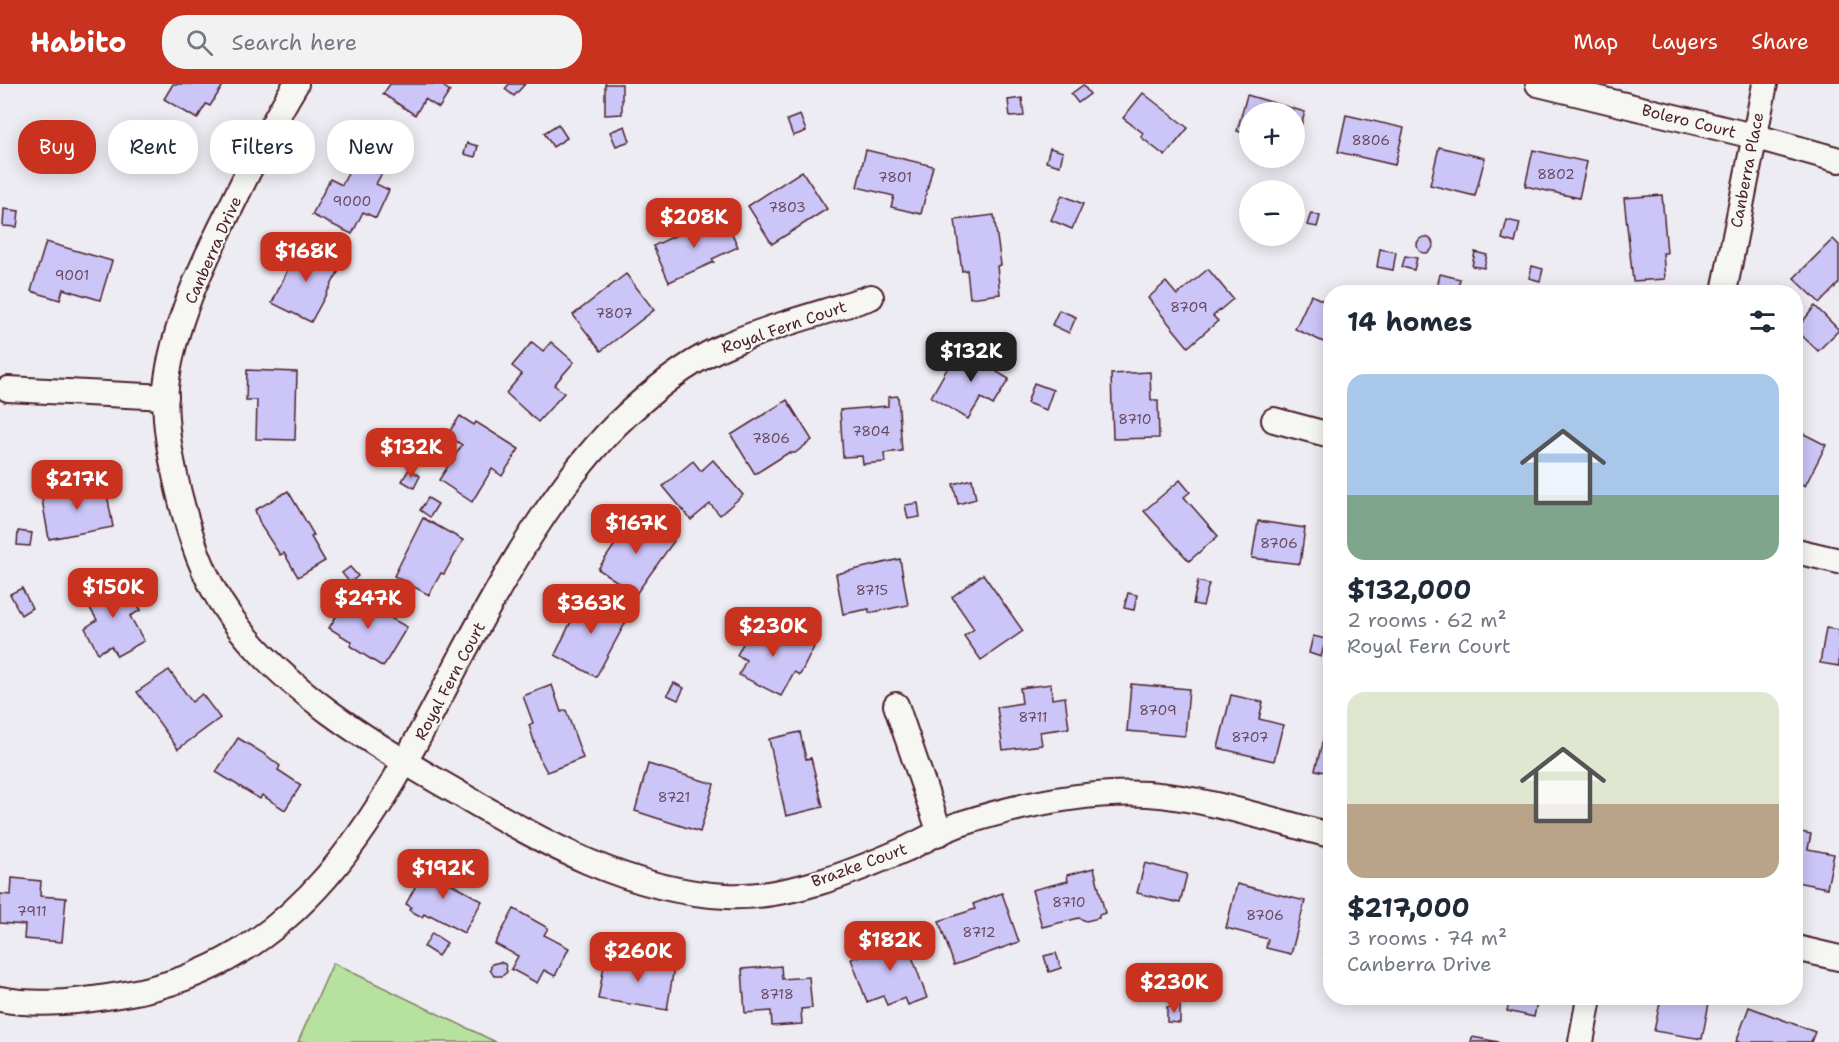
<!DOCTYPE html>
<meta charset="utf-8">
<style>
:root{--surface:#fff;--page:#f2f2f3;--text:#1f2937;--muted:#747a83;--accent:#c8321e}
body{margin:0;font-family:"Shantell Sans",sans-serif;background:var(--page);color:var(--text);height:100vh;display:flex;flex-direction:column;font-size:22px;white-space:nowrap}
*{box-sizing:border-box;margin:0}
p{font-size:20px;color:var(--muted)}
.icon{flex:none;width:33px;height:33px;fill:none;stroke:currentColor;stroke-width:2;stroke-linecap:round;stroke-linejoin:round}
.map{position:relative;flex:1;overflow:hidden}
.sheet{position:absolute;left:1323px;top:201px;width:480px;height:720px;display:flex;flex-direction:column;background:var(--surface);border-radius:24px;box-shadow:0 3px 15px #0003}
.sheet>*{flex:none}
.top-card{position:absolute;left:18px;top:36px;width:570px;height:54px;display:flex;gap:12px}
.tools{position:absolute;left:1239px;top:18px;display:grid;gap:12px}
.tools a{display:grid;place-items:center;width:66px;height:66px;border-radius:50%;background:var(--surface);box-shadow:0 3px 15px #0003;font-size:30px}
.price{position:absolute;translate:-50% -51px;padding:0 14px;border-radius:12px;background:var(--accent);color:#fff;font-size:20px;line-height:39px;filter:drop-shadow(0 2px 3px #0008)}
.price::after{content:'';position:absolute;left:50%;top:36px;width:18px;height:14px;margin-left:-9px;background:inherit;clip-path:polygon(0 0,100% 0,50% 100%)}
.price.active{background:#222;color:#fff}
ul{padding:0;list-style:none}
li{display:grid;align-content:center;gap:12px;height:318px;padding:0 24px}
li span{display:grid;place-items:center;height:186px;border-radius:18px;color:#555}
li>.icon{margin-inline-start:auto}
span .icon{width:108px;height:108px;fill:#fffc;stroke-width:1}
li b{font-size:26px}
h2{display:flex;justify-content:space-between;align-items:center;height:72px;padding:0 24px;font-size:26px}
.chip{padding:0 21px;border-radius:24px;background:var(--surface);box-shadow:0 3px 15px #0003;font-size:21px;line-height:54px}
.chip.active{background:var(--accent);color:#fff}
header{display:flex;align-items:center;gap:36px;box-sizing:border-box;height:84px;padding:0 30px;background:var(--accent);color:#fff}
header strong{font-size:28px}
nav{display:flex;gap:33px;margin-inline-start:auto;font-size:21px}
.search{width:420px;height:54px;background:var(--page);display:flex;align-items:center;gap:15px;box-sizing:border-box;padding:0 21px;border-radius:24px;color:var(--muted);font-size:22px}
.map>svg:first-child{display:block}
.green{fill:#b7e19e;stroke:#808064;stroke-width:1.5}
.building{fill:#ccc6f8;stroke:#4a1f2b;stroke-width:1.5}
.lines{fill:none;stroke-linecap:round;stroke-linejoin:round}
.minor-casing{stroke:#4a1f2b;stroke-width:28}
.minor{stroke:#f6f6f2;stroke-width:24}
.labels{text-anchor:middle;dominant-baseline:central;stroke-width:4.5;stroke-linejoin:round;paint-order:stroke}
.number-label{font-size:14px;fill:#6a495e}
.street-label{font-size:16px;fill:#4a1f2b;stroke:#f6f6f2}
</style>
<header>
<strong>Habito</strong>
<div class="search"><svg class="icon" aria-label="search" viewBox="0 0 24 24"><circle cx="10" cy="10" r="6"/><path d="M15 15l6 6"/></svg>Search here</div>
<nav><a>Map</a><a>Layers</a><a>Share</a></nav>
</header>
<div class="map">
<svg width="1839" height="958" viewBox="0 0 1839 958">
<rect width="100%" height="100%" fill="#eeecf3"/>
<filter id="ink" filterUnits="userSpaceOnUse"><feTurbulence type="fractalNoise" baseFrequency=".0167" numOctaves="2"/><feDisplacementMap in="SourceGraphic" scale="12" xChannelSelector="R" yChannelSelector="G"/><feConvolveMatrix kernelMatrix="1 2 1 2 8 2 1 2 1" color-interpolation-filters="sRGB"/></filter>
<g filter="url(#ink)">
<path class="green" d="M333,879L496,958H298Z"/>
<g class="building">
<path d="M173,0H224L210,22L206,20L197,35L164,15Z"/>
<path d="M390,0H440L450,7L439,24L425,15L415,31L383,10Z"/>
<path d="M509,0H525L514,12L505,5Z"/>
<path d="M605,0H622V30L605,31Z"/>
<path d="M1083,1L1090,10L1078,19L1071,10Z"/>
<path d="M1143,9L1188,44L1165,72L1141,53L1143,49L1123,34Z"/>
<path d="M1247,11L1305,28L1296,59L1294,28H1250V51L1237,47Z"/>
<path d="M1022,14L1024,32L1010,33L1008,16Z"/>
<path d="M800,31L806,47L793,52L787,36Z"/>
<path d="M1346,31L1404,44L1395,81L1338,68Z"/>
<path d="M558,40L567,54L553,63L544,49Z"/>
<path d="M625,42L630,57L616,62L610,48Z"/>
<path d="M467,59L478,62L475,73L464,70Z"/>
<path d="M1439,63L1485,74L1475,112L1430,101Z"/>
<path d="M1050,64L1063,68L1060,82L1046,78Z"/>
<path d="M866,66L933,82L921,130L891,123L894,112L857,103Z"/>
<path d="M1533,66L1587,78L1579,114L1525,102Z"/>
<path d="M355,75L382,89L376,100L389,106L376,134L363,128L352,150L312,131L330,95L342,101Z"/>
<path d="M802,87L827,125L772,160L748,122Z"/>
<path d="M1062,111L1083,120L1072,145L1051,136Z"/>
<path d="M1662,111L1667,169H1663L1665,195L1633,197L1624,114Z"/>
<path d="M4,125L19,127L17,143L3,142Z"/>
<path d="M1311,129L1320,132L1317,143L1307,141Z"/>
<path d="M994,131L1001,181L997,182L1000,210L970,214L967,186L962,187L955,136Z"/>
<path d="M725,134L738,163L712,175L714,178L669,198L653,162L698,141L700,146Z"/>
<path d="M1507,136L1520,139L1515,159L1502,155Z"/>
<circle cx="1425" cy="161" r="8"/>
<path d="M1833,155L1839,161V199L1820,219L1794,194Z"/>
<path d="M46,158L112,177L100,216L63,205L60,216L31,207Z"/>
<path d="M300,160L342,181L311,238L272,219Z"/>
<path d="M1380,165L1396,168L1393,186L1377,183Z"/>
<path d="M1475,168L1487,171L1484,184L1472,182Z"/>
<path d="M1405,172L1417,174L1414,186L1402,183Z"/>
<path d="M1532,182L1543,185L1540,197L1529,194Z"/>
<path d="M1208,185L1233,215L1213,232L1218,237L1188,263L1148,214L1166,198L1177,211Z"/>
<path d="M626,190L654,226L601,267L573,231Z"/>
<path d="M1440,190L1460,195L1457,208L1437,204Z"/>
<path d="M1311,211L1330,220V261L1295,245Z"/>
<path d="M1815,222L1839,246L1818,267L1796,246Z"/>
<path d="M1059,226L1076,233L1069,249L1052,241Z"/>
<path d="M532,258L543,267L551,258L574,278L554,301L564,309L538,338L506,309L522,290L512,282Z"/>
<path d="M977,261L1004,277L997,288L1009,295L993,321L981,314L968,335L931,313L951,278L964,284Z"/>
<path d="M247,286L297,288L295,356L256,355L257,316H246Z"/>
<path d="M1150,288L1151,316H1158L1159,354L1113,355L1111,290Z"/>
<path d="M1034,299L1053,306L1046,326L1027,319Z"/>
<path d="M898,312L902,367L884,369L885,378L863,380L862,372L843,373L840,326L888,322V313Z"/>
<path d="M787,316L812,356L795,369H788L755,390L731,351Z"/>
<path d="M460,332L474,341L476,338L519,365L502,392L492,385L472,418L439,396L462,361L447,351Z"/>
<path d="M1796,346L1826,361L1805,402L1796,397Z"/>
<path d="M713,376L743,411L720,431L710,420L691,436L663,402L693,377L701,387Z"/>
<path d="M409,385L420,392L414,404L402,397Z"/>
<path d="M972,395L976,415L958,420L953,400Z"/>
<path d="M1180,396L1190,408L1184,413L1218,452L1189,477L1144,427Z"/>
<path d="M105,399L113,443L49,455L41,410Z"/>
<path d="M288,407L314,451L311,453L325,477L298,493L284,469L280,471L261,442L255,426Z"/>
<path d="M428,414L438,420L430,433L420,426Z"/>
<path d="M918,419L920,433L908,435L905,421Z"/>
<path d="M635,431L674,457L636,510L598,485Z"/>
<path d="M423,434L463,456L444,490L441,489L429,511L394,492Z"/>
<path d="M1258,437L1305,444L1300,480L1252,474Z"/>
<path d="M18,447L32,449L30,462L17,461Z"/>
<path d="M900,475L908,521L869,529V525L843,530L836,490Z"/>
<path d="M350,483L358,492L350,499L342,489Z"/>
<path d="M983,490L1023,547L981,576L964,552L974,545L952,513Z"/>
<path d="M117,493L130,517L134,515L141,526L130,532L144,557L117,572L111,562L98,569L85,544L97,536L83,512Z"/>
<path d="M1198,497L1209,500L1203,522L1193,520Z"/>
<path d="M22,504L32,524L21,531L10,510Z"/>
<path d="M585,508L629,532L596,593L555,571Z"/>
<path d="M1128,509L1137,511L1134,526L1124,524Z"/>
<path d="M349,511L407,543L383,583L350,562L352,558L329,544Z"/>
<path d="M765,538L814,563L800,591L794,588L781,612L739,591L746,576L737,571L747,552L755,556Z"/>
<path d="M1826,544L1839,546V582L1820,579Z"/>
<path d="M1313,552L1326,555L1321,573L1309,569Z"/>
<path d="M169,586L192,618L202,610L220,634L178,665L137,608Z"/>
<path d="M674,599L684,604L678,616L667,611Z"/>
<path d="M1051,600L1052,615L1065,613L1069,644L1040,648L1042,661L1003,666L997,623L1022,619L1020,604Z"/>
<path d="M1131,600L1189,605L1185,652L1127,647Z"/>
<path d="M552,601L561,628L566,626L583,674L547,688L539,673L529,641L533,639L523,612Z"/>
<path d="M1231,611L1263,618L1259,635L1283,641L1274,677L1218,664Z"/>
<path d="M800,648L806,675L811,674L823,723L786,732L769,655Z"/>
<path d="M1324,652L1330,654V689L1315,686Z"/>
<path d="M238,654L266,671L280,682L278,686L301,701L285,726L262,711L260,715L216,688Z"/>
<path d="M648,680L714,700L700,748L635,727Z"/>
<path d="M1796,747L1811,750L1808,765L1834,770L1827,804L1796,798Z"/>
<path d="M428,779L453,794L450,799L482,817L464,849L430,831L429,833L424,830L422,833L409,826L411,823L406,820Z"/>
<path d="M1145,779L1187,790L1180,819L1137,809Z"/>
<path d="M1094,784L1105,829L1099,831V834L1086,837L1079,834L1042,843L1032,806L1068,797L1067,791Z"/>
<path d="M12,794L41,797L40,812L66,814L62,858L24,855L25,841L0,839V810L11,811Z"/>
<path d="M1237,800L1305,817L1291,870L1266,864L1268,855L1226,844Z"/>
<path d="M1002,809L1019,858L954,881L939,837L975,825L973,820Z"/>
<path d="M514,825L548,844L544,851L569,864L555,892L544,886L537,899L511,885L518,872L495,860Z"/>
<path d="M1330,839V871L1324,869Z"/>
<path d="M903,847L927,914L908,921L905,914L887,921L883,912L867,918L851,875L879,865L876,857Z"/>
<path d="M432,849L447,859L438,872L424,863Z"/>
<path d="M1056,869L1061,884L1049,888L1044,872Z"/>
<path d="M644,871L675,877L667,926L598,915L605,876L643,883Z"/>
<path d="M500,878L505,880L507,888L502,892H494L490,886L492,880Z"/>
<path d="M781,882L782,895L809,893L812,924L801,925L802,940L772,942L771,927L745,929L742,885Z"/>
<path d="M1510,914L1537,919L1534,933L1507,927Z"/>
<path d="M1661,914H1681L1709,919L1702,955L1654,947Z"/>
<path d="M1180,922V939L1167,938V923Z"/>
<path d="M1749,923L1815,948L1811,958H1736Z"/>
<path d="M1472,953L1499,958H1471Z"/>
</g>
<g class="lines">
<g class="minor-casing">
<g id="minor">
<path d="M296,0C271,41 250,84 229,127C202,181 173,241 166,303C163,337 171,375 179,409C190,452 203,495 230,532C280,603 372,660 446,702C533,752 622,807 726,812C787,815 851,789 906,765C925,756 943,745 963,739C1020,721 1087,707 1148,710C1206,714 1274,737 1330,751"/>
<path d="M1538,0L1753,52L1839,76"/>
<path d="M1724,208L1765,0"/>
<path d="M8,305L166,313"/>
<path d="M1274,336L1330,351"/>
<path d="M1796,467L1839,477"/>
<path d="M896,621L940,749"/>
<path d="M1796,864L1839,874"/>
<path d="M0,915C40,923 85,917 125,910C309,878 383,722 461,573C503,494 554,403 617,340C647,311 680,283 718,265C766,243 820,230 871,213"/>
<path d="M1581,958L1589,914"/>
</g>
</g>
<use href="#minor" class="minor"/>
</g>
</g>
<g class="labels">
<g class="number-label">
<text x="1371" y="56">8806</text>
<text x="1556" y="90">8802</text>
<text x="895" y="93">7801</text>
<text x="352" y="117">9000</text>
<text x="787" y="123">7803</text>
<text x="72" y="191">9001</text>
<text x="1189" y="223">8709</text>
<text x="614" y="229">7807</text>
<text x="1135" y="335">8710</text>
<text x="871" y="347">7804</text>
<text x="771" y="354">7806</text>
<text x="1279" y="459">8706</text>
<text x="872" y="506">8715</text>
<text x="1158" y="626">8709</text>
<text x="1033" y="633">8711</text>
<text x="1250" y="653">8707</text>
<text x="674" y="713">8721</text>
<text x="1069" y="818">8710</text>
<text x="32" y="827">7911</text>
<text x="1265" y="831">8706</text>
<text x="979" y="848">8712</text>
<text x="777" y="910">8718</text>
</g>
<g class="street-label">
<text transform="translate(1689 37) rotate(14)">Bolero Court</text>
<text transform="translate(1747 86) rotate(-79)">Canberra Place</text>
<text transform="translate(213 166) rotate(-66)">Canberra Drive</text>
<text transform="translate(784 243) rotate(-19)">Royal Fern Court</text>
<text transform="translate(450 597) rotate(-62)">Royal Fern Court</text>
<text transform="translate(859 781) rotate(-20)">Brazke Court</text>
</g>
</g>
</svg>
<div class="tools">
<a>+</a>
<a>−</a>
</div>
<b class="price" style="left:694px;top:165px">$208K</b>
<b class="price" style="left:306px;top:199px">$168K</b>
<b class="price active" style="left:971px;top:299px">$132K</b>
<b class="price" style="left:411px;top:395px">$132K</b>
<b class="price" style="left:77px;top:427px">$217K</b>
<b class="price" style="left:636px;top:471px">$167K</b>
<b class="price" style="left:113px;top:535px">$150K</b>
<b class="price" style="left:368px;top:546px">$247K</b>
<b class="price" style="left:591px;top:551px">$363K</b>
<b class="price" style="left:773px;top:574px">$230K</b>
<b class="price" style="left:443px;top:816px">$192K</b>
<b class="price" style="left:890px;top:888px">$182K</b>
<b class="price" style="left:638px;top:899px">$260K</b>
<b class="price" style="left:1174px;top:930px">$230K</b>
<div class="top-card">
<a class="chip active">Buy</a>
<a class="chip">Rent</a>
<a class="chip">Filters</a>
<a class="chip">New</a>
</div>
<section class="sheet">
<h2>14 homes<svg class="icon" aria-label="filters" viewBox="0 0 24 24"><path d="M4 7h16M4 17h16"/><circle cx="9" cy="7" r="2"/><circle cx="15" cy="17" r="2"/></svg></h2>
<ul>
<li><span style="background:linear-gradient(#a9c7e8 65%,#7fa58c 0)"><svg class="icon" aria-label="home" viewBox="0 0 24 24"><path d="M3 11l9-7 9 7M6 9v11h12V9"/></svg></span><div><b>$132,000</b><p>2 rooms · 62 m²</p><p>Royal Fern Court</p></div></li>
<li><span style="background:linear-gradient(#dfe7d0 60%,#b9a48a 0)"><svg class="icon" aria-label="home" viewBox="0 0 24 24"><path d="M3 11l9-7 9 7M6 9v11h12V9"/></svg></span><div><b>$217,000</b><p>3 rooms · 74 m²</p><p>Canberra Drive</p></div></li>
</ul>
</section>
</div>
